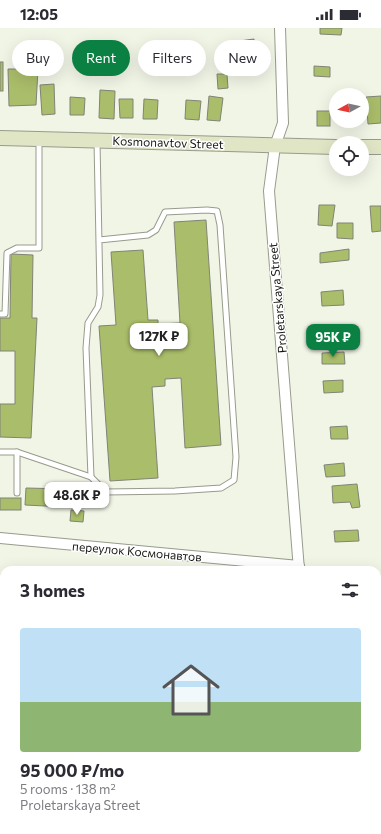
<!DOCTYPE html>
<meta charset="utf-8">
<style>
:root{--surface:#fff;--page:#f2f2f3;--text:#2b2b33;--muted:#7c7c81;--accent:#0b8043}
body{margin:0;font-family:Commissioner,sans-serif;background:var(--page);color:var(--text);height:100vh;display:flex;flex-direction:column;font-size:15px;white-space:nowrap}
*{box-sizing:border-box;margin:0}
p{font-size:13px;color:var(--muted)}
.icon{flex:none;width:22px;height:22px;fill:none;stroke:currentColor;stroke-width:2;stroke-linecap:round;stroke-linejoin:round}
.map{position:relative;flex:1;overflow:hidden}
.panel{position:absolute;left:0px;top:538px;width:381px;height:268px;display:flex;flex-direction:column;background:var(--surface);border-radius:12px 12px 0 0;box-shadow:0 4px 16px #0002}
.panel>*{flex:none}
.top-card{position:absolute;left:12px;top:12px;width:357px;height:36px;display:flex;gap:8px}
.needle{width:26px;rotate:262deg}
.controls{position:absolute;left:329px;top:60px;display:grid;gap:8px}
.controls a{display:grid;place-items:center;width:40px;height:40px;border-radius:50%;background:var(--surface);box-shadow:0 4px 16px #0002;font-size:20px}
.price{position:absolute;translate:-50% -34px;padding:0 9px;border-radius:8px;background:#fff;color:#222;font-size:13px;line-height:26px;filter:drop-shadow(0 1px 2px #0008)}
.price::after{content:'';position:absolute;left:50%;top:24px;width:12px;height:9px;margin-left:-6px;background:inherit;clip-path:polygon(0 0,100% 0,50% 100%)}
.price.current{background:var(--accent);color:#fff}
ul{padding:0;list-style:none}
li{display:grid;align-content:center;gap:8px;height:212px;padding:0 20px}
li span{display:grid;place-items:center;height:124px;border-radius:4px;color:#555}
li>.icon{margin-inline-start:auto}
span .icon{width:72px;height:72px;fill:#fffc;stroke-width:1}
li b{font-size:17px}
h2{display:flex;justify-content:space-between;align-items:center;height:48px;padding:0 20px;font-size:17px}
.pill{padding:0 14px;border-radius:18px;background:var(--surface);box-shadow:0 4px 16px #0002;font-size:14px;line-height:36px}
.pill.current{background:var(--accent);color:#fff}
.status{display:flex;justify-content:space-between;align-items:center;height:28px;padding:0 20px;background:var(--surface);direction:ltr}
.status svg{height:11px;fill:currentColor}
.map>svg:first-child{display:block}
.building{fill:#aabd6a;stroke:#808476}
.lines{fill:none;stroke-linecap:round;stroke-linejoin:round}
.lane-casing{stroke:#979b8c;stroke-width:7}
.street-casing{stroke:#979b8c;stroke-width:12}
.secondary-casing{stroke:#979b8c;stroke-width:16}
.lane{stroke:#fff;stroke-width:5}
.street{stroke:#fff;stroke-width:10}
.secondary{stroke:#e0e6c5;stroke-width:14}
.labels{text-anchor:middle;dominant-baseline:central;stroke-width:3;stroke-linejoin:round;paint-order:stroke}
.street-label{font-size:12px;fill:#181914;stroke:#fff}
</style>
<div class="status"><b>12:05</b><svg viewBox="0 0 49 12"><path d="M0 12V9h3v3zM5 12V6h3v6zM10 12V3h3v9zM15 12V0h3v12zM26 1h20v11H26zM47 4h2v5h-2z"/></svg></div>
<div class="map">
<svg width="381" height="806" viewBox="0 0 381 806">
<rect width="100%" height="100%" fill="#f1f5e6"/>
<g class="building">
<path d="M320,0H342L341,7L320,6Z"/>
<path d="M254,11L256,28L234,30L232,14Z"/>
<rect x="0" y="34" width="3" height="29"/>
<path d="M314,38L330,39V49L314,48Z"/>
<path d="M8,41H38L36,77L9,78Z"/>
<path d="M217,46H227L228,60L218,61Z"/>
<path d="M54,56L55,86L42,87L40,57Z"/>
<path d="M100,62L115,63L114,91L99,90Z"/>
<path d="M209,68L223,70L220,93L207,92Z"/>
<path d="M381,68V95L368,96L366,69Z"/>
<path d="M70,69L85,70L84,87H70Z"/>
<path d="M119,71H133V90H120Z"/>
<path d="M144,71L158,72L157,91H143Z"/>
<path d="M186,72L201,73L199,92L185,91Z"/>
<rect x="317" y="83" width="13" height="15"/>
<path d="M319,177H335L332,198L318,197Z"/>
<path d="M370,178H381V203L372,204Z"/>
<path d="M206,192L221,417L185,420L181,350L165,351V358L152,359L158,450L110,453L99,298L116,297L111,224L143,222L148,292H158V296L180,295L174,194Z"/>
<path d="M337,195H353V211L337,210Z"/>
<path d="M349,221V232L320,235V225Z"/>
<path d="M11,226L33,227L32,290H37L31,410L0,409V376H15V323H0V290H10Z"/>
<path d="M343,262L344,277L322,278L321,264Z"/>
<path d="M341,300L342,313L330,314L329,309L320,310V302Z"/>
<path d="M344,324L345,336H322V325Z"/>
<path d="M343,352V364L324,365L323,353Z"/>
<path d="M347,398L348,411H331L330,399Z"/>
<path d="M344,435L345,448L326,449L324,437Z"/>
<path d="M357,456L360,479L352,480L350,474L333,475L332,458Z"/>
<path d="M26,460L66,461L65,479L25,477Z"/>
<rect x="0" y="470" width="21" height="12"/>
<path d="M71,482L84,483L83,494L70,493Z"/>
<path d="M358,502L359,513L335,514L334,503Z"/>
<rect x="68" y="802" width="34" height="4"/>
<path d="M111,802H131V806H110Z"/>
<path d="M138,802H154V806H137Z"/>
<path d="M192,802H204L203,806H192Z"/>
<path d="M218,802H237L236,806H217Z"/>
<path d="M167,803L188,804V806H167Z"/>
</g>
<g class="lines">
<g class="lane-casing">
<g id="lane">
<path d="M97,113L100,267L98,279L88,295L86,320L91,449L106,464L175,463L221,460L234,452L236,429L220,197L217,183L207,182L165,184L156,202L148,207L99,212"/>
<path d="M0,286H5L7,225L17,220H39V113"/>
<path d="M0,424H17V465"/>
<path d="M17,424L91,449"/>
</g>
</g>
<g class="street-casing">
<g id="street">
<path d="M280,0L283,95L275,118L269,163L299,542"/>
<path d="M0,510L299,538"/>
<path d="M377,604H381"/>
<path d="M0,649H4"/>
<path d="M22,802L23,806"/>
<path d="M321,802V806"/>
</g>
</g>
<g class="secondary-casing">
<g id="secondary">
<path d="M0,110L336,119"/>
<path d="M362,119H381"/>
</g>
</g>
<use href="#lane" class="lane"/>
<use href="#street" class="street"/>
<use href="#secondary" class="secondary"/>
</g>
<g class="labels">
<g class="street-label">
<text transform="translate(168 114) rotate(2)">Kosmonavtov Street</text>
<text transform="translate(277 270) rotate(-95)">Proletarskaya Street</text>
<text transform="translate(137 523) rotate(5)">переулок Космонавтов</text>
</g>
</g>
</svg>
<div class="controls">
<a><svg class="needle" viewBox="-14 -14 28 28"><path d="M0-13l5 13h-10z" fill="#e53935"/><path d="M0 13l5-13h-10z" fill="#7c7c81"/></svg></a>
<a><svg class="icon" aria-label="locate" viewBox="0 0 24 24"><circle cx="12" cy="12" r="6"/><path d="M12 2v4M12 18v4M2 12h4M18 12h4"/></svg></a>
</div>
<b class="price" style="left:159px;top:329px">127K ₽</b>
<b class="price current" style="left:333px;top:330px">95K ₽</b>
<b class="price" style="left:77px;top:488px">48.6K ₽</b>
<div class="top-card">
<a class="pill">Buy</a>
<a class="pill current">Rent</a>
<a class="pill">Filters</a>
<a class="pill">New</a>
</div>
<section class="panel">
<h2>3 homes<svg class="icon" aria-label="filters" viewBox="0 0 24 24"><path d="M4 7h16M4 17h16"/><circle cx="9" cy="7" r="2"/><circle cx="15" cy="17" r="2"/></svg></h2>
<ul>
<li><span style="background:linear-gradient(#bfe0f5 60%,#8fb573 0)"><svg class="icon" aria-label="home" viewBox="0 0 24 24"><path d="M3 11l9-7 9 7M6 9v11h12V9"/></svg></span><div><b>95 000 ₽/mo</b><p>5 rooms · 138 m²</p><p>Proletarskaya Street</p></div></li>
</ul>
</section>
</div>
